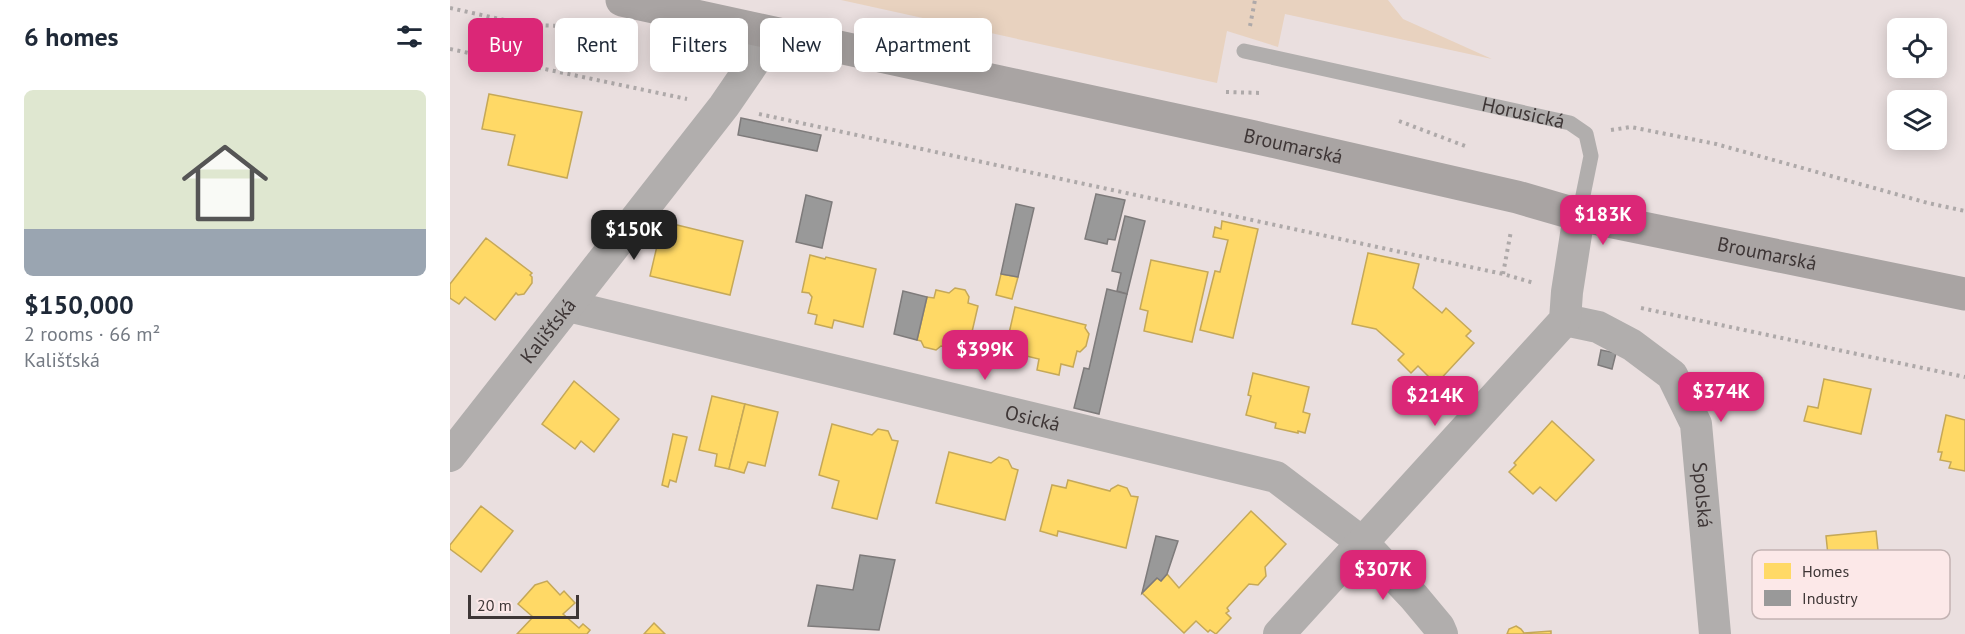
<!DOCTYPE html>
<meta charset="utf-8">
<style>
:root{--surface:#fff;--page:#f2f2f3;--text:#1f2937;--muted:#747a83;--accent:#db2777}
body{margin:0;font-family:"PT Sans",sans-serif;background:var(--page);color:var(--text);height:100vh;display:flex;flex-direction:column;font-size:22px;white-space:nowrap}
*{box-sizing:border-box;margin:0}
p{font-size:20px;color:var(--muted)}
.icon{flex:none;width:33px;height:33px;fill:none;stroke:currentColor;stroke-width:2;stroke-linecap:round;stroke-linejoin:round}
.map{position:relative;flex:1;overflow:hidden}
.drawer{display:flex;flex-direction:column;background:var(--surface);width:450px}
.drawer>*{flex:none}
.banner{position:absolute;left:18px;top:18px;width:570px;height:54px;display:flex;gap:12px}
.fabs{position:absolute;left:1437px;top:18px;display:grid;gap:12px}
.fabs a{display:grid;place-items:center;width:60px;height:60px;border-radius:9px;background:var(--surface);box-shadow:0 3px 15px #0003;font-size:30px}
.scale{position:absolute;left:18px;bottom:15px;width:111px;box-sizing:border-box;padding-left:6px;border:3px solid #3e3636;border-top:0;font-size:16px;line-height:21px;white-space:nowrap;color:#3e3636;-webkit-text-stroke:4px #fce8e8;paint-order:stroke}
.price{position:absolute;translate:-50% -51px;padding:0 14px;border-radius:12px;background:var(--accent);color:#fff;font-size:20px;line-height:39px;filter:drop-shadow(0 2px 3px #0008)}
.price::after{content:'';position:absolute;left:50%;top:36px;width:18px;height:14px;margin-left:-9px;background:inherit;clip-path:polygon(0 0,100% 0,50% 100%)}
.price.selected{background:#222;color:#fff}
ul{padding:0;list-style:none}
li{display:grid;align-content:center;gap:12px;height:318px;padding:0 24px}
li span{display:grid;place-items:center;height:186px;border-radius:9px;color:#555}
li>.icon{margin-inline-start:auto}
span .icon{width:108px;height:108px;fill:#fffc;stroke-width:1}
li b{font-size:26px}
h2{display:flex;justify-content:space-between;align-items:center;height:72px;padding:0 24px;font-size:26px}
.tag{padding:0 21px;border-radius:9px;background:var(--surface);box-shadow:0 3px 15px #0003;font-size:21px;line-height:54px}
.tag.selected{background:var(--accent);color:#fff}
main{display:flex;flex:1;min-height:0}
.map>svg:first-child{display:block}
.green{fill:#e8d2bf}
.homes{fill:#ffd966;stroke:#c5a858;stroke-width:1.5}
.industry{fill:#999;stroke:#7e7b7b;stroke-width:1.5}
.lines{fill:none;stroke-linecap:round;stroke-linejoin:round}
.path{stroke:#aea9a9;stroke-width:4;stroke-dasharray:3 4.5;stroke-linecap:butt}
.lane{stroke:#b1aead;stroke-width:15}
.street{stroke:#b1aead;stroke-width:32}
.secondary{stroke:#a9a4a3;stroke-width:33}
.labels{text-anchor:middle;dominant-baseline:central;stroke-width:6;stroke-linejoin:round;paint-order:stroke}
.street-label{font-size:20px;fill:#3e3636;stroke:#fce8e8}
.key{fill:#fce8e8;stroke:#c3b3b3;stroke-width:1.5}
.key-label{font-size:16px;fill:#3e3636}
</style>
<main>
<section class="drawer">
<h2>6 homes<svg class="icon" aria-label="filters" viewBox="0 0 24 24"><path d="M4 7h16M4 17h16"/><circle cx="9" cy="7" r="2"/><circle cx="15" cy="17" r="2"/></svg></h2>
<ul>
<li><span style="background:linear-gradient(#dfe7d0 75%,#9aa5b1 0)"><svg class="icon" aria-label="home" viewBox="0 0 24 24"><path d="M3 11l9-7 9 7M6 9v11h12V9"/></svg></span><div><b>$150,000</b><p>2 rooms · 66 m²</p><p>Kališťská</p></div></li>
</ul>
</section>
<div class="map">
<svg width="1515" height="634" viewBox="0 0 1515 634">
<rect width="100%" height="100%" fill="#eadfdf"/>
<path class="green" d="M391,0H938L953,19L1042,59L835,14L828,47L777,31L767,83Z"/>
<g class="homes">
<path d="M39,94L132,112L117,178L58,165L65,135L32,129Z"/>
<path d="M772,221L808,229L783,338L750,330L765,271L770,272L778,240L763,237L765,227L771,229Z"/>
<path d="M223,224L293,241L280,295L200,276L207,246Z"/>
<path d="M36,238L82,273L80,275L82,277V283L74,294L68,295L66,293L45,320L15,297L9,304L0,298V284Z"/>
<path d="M918,253L969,264L963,288L992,313L996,308L1021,331L1016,336L1024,343L986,384L968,366L961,373L948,360L954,354L926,329L902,324Z"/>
<path d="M360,255L375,259L376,257L426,269L413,327L384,320L382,328L365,324L367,315L358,313L362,297L359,293L352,292Z"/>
<path d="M701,260L758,272L742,342L694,331L698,311L690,309Z"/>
<path d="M551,274L568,277L562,299L546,295Z"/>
<path d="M505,288L515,290L519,297L518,303L528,306L518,349L496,344L495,347L491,346L486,350L474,347L471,341L467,340L477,297L484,298L486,290L499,293Z"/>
<path d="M565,307L636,325L635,328L639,334L636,346L630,352L627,351L623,367L611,364L609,375L587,370L589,359L555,351Z"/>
<path d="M803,373L859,387L853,412L860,414L855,433L848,431V433L825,428L826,423L796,415L801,396L798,395Z"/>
<path d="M1374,379L1421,389L1411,434L1354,421L1358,406L1368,408Z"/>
<path d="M124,381L169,419L144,452L131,441L125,449L92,424Z"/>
<path d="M262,396L295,404L279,469L265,466L267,454L249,450Z"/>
<path d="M295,404L328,412L315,466L298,462L294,473L279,469Z"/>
<path d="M1496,415L1515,420V471L1499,468L1501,462L1490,460L1492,452H1488Z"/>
<path d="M1102,421L1144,460L1106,501L1090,487L1083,494L1059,472L1066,465L1064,463Z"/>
<path d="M382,424L422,435L428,429L438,431L442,440L448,441L427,519L382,508L389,481L369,475Z"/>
<path d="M223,434L237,437L226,482L220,480L218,487L212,485Z"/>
<path d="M499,452L541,463L549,457L558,460L562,468L568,470L555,520L486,503Z"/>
<path d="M618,480L660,491L661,489L668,485L677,488L681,496L688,497L676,548L608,531L607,536L590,531L602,485L616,488Z"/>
<path d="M31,506L63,531L31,572L0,549V545Z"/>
<path d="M801,511L836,544L815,567L816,576L808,585L799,584L777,608L779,611L776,613L781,618L766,634L760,630L758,632L746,621L734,633L692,593L707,578L711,581L717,574L729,588Z"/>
<path d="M1426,531L1431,579L1381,584L1376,536Z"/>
<path d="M97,581L110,595L114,591L125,603L113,614L129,628L133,624L140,630L137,634H67L83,617L68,604L85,585Z"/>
<path d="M204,623L215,634H194Z"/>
<path d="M1066,626L1071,629L1074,633L1101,631V634H1057L1059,629Z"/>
</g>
<g class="industry">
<path d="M291,118L371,135L367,151L288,135Z"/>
<path d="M646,194L675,200L665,240L658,239L657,244L635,239Z"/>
<path d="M356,195L382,202L372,248L346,242Z"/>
<path d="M566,204L584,208L568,277L551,274Z"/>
<path d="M675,216L695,221L677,294L667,291L671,273L662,271Z"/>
<path d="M657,289L677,294L649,414L624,408L634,368L639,369Z"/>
<path d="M453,291L477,297L467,340L444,334Z"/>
<path d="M1151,350L1166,353L1162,369L1148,365Z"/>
<path d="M706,536L728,541L717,574L711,581L707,578L692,593Z"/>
<path d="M410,555L445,560L429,630L358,626L367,585L403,590Z"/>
</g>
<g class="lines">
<g class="path">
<path d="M0,8L77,25L148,27"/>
<path d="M800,26L805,0"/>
<path d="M0,49L237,99"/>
<path d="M251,53L258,68"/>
<path d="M776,92L813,93"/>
<path d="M309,114L1053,274L1084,283"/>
<path d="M949,121L1015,146"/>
<path d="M1161,130L1181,127L1266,144L1478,203L1515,211"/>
<path d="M1053,274L1061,231"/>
<path d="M1191,308L1515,377"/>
</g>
<path class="lane" id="s1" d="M794,51L1120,123L1136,134L1141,156L1129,215"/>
<g class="street">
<path id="s2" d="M118,306L826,477L913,543L964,597L989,627L992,634"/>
<path id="s3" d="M1115,320L1148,327L1182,345L1222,375L1246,424L1265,634"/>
<path id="s4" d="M0,456L274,106L324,33"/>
<path d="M829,634L1115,320L1117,292L1129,215"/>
</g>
<path class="secondary" id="s5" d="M172,0L804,137L1067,197L1129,215L1515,294"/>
</g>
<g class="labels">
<g class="street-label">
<text stroke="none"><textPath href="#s1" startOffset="286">Horusická</textPath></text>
<text stroke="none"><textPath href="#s5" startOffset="687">Broumarská</textPath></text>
<text stroke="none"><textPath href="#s5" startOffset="1173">Broumarská</textPath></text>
<text stroke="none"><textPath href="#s4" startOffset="159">Kališťská</textPath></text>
<text stroke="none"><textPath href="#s2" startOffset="478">Osická</textPath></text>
<text stroke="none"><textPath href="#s3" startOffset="248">Spolská</textPath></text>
</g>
</g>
<rect x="1302" y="550" width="198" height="69" rx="9" class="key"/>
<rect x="1314" y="563" width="27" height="16" fill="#ffd966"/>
<rect x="1314" y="590" width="27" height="16" fill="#999"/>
<g class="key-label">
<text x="1352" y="577">Homes</text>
<text x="1352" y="604">Industry</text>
</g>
</svg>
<div class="fabs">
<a><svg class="icon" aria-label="locate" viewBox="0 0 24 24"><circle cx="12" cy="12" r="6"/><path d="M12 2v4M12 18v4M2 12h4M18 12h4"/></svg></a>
<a><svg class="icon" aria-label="layers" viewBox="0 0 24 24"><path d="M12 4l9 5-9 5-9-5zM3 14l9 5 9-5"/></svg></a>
</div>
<div class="scale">20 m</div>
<b class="price" style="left:1153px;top:246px">$183K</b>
<b class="price selected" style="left:184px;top:261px">$150K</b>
<b class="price" style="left:535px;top:381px">$399K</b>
<b class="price" style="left:1271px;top:423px">$374K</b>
<b class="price" style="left:985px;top:427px">$214K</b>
<b class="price" style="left:933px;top:601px">$307K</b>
<div class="banner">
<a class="tag selected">Buy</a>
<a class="tag">Rent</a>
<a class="tag">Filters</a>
<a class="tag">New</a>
<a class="tag">Apartment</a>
</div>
</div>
</main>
